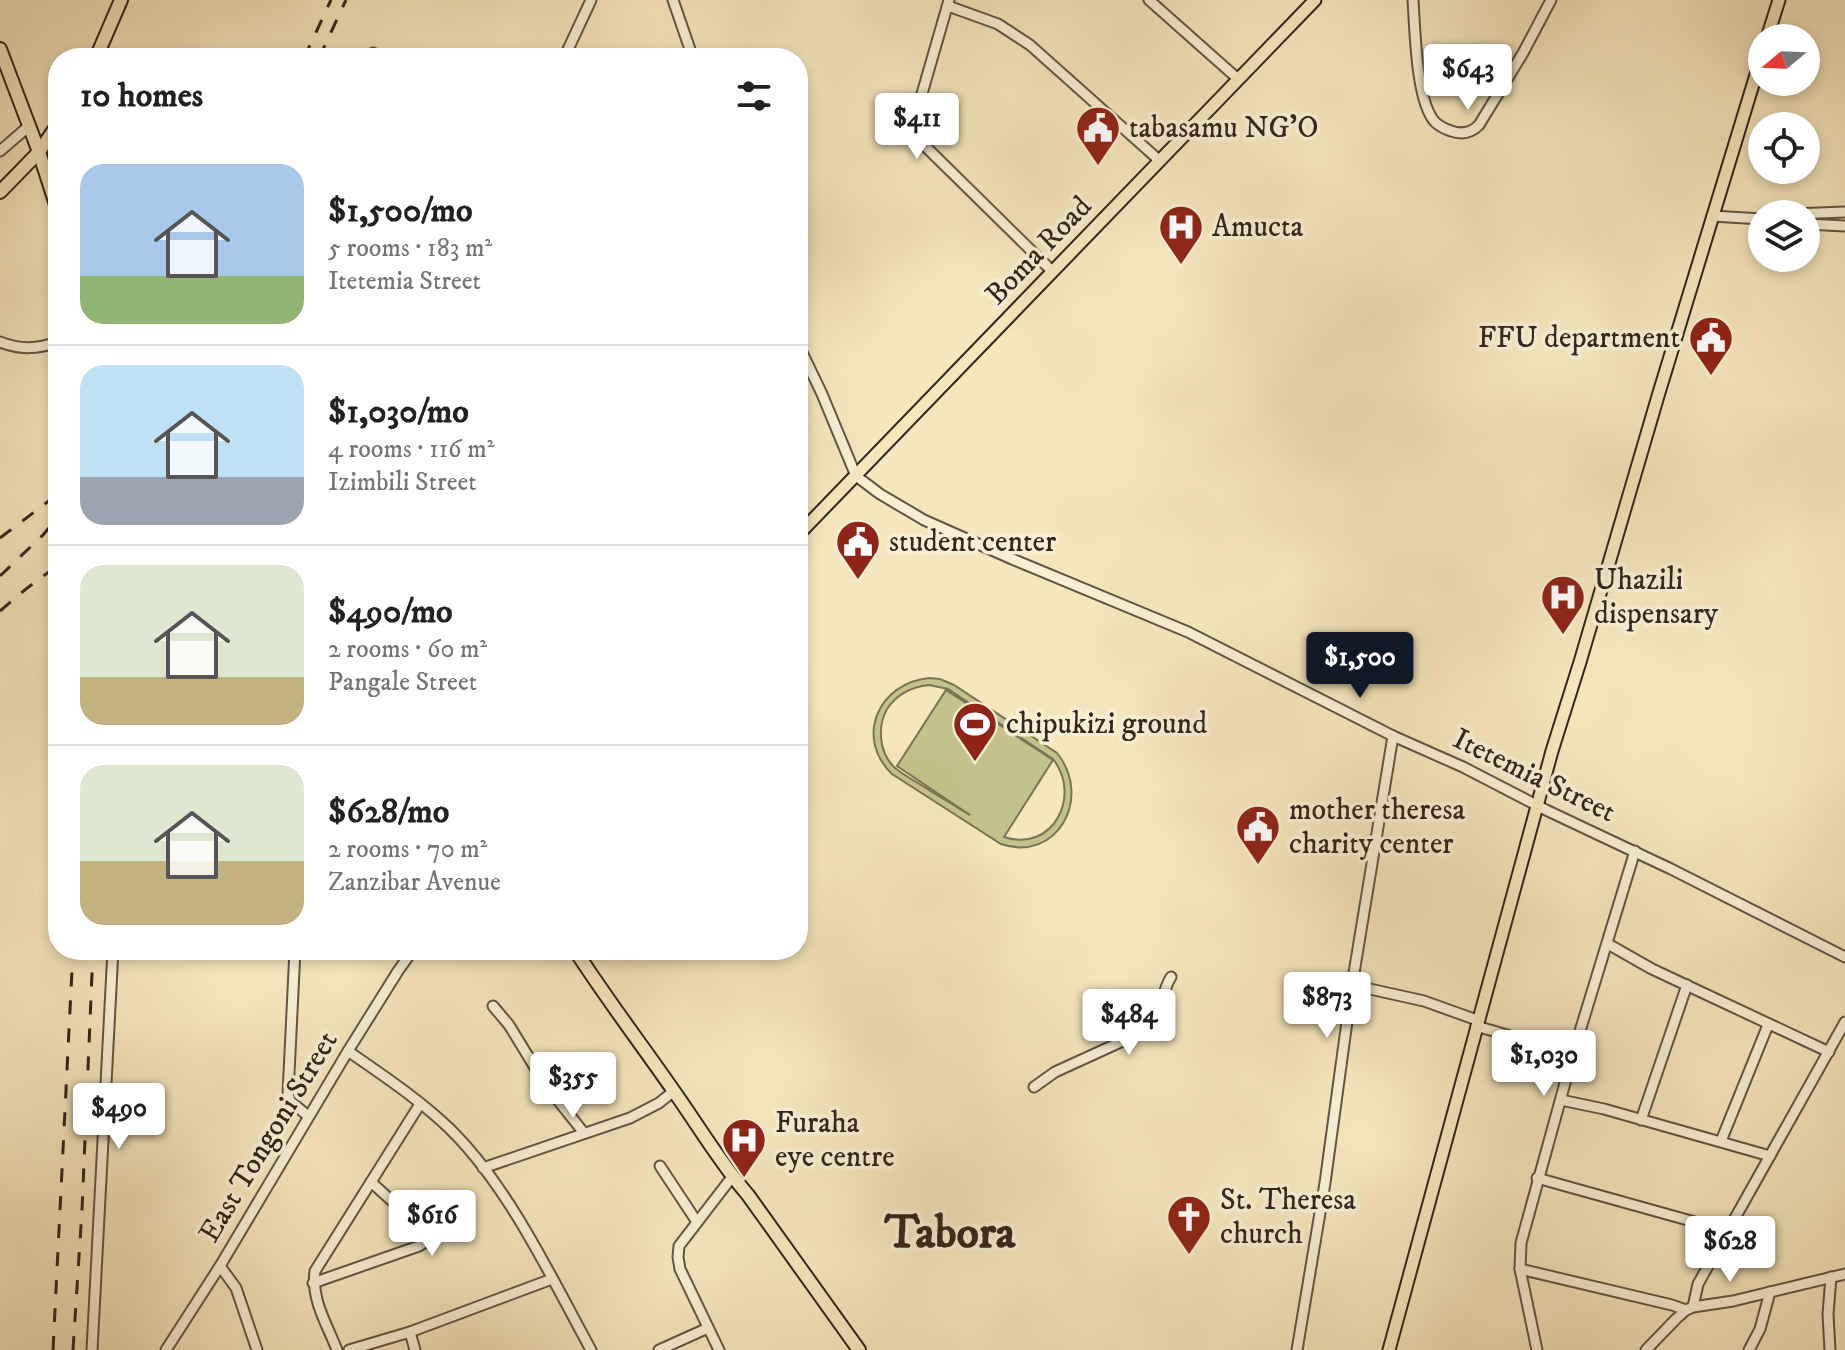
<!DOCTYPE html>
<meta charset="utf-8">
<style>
:root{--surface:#fff;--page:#f6f6f6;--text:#202124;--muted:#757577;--line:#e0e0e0;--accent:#111827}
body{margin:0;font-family:"IM FELL DW Pica",serif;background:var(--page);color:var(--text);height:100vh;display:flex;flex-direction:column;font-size:30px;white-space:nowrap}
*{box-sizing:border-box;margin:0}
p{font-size:26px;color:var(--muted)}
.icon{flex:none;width:44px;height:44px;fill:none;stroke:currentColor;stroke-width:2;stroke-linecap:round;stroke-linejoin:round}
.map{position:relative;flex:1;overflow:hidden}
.details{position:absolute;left:48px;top:48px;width:760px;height:912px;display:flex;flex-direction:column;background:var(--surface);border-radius:32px;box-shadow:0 4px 12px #0003}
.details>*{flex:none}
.needle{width:52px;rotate:251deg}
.tools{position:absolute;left:1748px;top:24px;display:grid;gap:16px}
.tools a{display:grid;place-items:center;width:72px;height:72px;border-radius:50%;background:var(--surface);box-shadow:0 4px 12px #0003;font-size:40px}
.price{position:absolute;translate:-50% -68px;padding:0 18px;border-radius:8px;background:#fff;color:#222;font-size:26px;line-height:52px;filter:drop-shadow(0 2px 4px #0008)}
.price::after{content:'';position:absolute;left:50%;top:48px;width:24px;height:18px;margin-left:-12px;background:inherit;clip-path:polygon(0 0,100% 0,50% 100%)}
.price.current{background:var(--accent);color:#fff}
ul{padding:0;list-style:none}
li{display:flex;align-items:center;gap:24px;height:200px;padding:0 32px}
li+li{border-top:2px solid var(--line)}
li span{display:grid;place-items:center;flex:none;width:224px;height:160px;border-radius:24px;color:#555}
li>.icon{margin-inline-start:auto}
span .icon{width:96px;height:96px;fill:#fffc;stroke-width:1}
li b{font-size:34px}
h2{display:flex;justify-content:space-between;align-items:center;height:96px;padding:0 32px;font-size:34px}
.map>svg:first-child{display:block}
.pitch{fill:#c4c28c;stroke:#7b7454;stroke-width:2;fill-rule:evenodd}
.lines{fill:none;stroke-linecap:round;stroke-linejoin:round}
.minor-casing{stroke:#635544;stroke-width:13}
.major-casing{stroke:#32251b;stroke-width:15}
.highway-casing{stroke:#32251b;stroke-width:16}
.minor{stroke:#f8efd5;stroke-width:9}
.major{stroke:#f5e6be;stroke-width:11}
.highway{stroke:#f5e6be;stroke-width:12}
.rail{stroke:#32251b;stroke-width:3;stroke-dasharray:14 14;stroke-linecap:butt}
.labels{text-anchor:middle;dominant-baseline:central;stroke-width:7;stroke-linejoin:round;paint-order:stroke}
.poi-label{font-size:30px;fill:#32251b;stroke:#f8efd5;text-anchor:start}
.street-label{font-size:30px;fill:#32251b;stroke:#f8efd5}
.town-label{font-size:46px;font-weight:bold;fill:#32251b;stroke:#f8efd5}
</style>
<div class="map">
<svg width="1845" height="1350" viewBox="0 0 1845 1350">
<rect width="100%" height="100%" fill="#f5e6be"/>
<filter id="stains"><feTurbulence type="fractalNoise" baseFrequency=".0025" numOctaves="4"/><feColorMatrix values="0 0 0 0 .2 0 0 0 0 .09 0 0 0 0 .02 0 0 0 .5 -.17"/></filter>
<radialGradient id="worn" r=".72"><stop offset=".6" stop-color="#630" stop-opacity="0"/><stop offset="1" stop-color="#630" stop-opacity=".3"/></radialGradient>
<path class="pitch" d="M929,678L940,679L954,685L1057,753C1093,798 1057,863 1001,844L892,774C854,737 879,683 929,678ZM929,685L948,689L1053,759C1082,796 1053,853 1004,837L1053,760L946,690L897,766L970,815C957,808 945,799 932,792C921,784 906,777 895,768C879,753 877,727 887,709C897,694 911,687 929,685Z"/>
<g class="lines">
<g class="minor-casing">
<g id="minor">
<path d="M673,0L693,58"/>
<path d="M949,0L917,111L919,133L927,148L1052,271"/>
<path d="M1149,0L1238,79"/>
<path d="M1413,0C1415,28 1416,102 1435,122C1439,126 1445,129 1451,131C1462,135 1471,133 1479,125L1523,53L1551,0"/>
<path d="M948,6L998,24L1030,45L1160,161"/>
<path d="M373,53L383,58"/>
<path d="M564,58L591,0"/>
<path d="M0,151L29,126"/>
<path d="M1792,214L1845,212"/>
<path d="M1712,216L1762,219"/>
<path d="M1806,224L1845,226"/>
<path d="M0,342C21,350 37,349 58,342"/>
<path d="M798,344L822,394L856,476L880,494L924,520L1012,559L1188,632L1393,736L1463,767L1546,810L1671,869L1845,957"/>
<path d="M1608,944L1652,969L1829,1052"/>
<path d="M295,950L288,1094L290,1101L308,1116"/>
<path d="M1352,985L1424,1001L1477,1020"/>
<path d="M493,1006L509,1025L545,1084L584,1133"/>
<path d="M1476,1026L1573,1054"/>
<path d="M348,1051C382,1075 419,1099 450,1129C509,1187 551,1277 591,1350"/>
<path d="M1034,1087L1055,1072L1147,1030C1166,1013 1159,995 1171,977"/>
<path d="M1561,1100L1604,1109L1770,1156"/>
<path d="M1641,1120L1687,985"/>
<path d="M1721,1141L1768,1025"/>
<path d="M660,1166L697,1222"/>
<path d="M483,1168L630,1118L659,1103L674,1091"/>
<path d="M1537,1178L1727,1231"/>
<path d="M220,1266L236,1288L257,1350"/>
<path d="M1520,1269L1672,1305L1686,1310"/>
<path d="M313,1283L419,1246L428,1240L427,1233L371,1182"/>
<path d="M1693,1307L1698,1284L1845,1022"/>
<path d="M410,1332L415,1350"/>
<path d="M92,1350L113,950"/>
<path d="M166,1350L220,1266L348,1051L398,971L413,950"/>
<path d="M337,1350C327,1324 311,1300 315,1271L420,1104"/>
<path d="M349,1350L410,1332L552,1279"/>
<path d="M659,1350L708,1328"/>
<path d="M719,1350L680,1269L678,1257L679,1246L732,1177"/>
<path d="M1297,1350L1325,1183L1352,985L1393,736"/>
<path d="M1537,1350L1520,1269L1521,1243L1573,1054L1635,851"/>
<path d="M1646,1350L1676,1319L1686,1310L1693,1307L1733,1301L1845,1274"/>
<path d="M1749,1350L1760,1329L1770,1292"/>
<path d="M1830,1350L1828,1314L1831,1277"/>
</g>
</g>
<g class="major-casing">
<g id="major">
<path d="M1767,38L1779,0"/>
<path d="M798,535L1315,0"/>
<path d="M1389,1350L1552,751L1580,662L1658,396L1762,55"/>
</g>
</g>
<g class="highway-casing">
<g id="highway">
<path d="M0,49L39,152L58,211"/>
<path d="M96,58L121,0"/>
<path d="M0,192L39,152L58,124"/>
<path d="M575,950C606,998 641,1044 673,1090C698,1125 720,1163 748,1195L859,1350"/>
</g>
</g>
<use href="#minor" class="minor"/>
<use href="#major" class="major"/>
<use href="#highway" class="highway"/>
<g class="rail">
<path d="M304,58L331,0"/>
<path d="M319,58L346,0"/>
<path d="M0,538L58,494"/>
<path d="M0,576L43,535L58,517"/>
<path d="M0,611L26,589L58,565"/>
<path d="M55,800L58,736"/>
<path d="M53,1350L73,950"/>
<path d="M73,1350L82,1210L93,950"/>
</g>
</g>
<defs>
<g id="civic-pin" transform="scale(2.3)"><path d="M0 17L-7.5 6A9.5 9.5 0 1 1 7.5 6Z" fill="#8f2418" stroke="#f8efd5"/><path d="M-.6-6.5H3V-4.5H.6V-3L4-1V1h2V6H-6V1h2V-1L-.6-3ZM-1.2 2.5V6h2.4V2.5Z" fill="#fff"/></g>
<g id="hospital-pin" transform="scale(2.3)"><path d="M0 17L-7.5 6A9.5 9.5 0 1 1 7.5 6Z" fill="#8f2418" stroke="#f8efd5"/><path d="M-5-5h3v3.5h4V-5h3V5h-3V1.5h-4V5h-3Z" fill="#fff"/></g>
<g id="stadium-pin" transform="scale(2.3)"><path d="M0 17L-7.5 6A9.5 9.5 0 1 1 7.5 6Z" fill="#8f2418" stroke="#f8efd5"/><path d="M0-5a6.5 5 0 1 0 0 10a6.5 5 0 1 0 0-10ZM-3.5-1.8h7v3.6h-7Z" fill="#fff"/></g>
<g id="church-pin" transform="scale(2.3)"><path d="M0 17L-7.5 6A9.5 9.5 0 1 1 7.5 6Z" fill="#8f2418" stroke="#f8efd5"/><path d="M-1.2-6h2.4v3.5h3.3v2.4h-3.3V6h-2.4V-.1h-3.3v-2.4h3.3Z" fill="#fff"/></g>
</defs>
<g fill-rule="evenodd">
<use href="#civic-pin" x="1098" y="128"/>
<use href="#hospital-pin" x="1181" y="227"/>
<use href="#civic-pin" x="1711" y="338"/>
<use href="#civic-pin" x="858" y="542"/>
<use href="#hospital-pin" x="1563" y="597"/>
<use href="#stadium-pin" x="975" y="724"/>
<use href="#civic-pin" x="1258" y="827"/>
<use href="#hospital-pin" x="744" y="1140"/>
<use href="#church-pin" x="1189" y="1217"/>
</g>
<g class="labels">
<g class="poi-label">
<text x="1129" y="128">tabasamu NG'O</text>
<text x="1212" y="227">Amucta</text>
<text x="1680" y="338" text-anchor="end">FFU department</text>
<text x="889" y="542">student center</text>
<text x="1594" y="580">Uhazili<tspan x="1594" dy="34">dispensary</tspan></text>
<text x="1006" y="724">chipukizi ground</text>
<text x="1289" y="810">mother theresa<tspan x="1289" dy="34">charity center</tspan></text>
<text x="775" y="1123">Furaha<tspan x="775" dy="34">eye centre</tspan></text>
<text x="1220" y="1200">St. Theresa<tspan x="1220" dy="34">church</tspan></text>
</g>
<g class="street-label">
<text transform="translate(1039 251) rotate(-46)">Boma Road</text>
<text transform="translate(1534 776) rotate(26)">Itetemia Street</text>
<text transform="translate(269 1137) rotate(-59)">East Tongoni Street</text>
</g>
<g class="town-label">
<text x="950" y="1234">Tabora</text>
</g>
</g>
<rect width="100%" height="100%" filter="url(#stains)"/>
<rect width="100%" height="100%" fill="url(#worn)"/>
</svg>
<div class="tools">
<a><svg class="needle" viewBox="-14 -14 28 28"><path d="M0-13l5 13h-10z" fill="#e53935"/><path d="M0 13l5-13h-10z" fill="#757577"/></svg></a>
<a><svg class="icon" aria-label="locate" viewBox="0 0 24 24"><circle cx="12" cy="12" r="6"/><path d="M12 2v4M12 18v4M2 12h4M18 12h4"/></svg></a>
<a><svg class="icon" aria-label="layers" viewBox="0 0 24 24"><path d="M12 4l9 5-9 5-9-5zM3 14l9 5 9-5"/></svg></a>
</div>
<b class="price" style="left:1468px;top:112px">$643</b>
<b class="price" style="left:917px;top:161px">$411</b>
<b class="price current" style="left:1360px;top:700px">$1,500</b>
<b class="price" style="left:1327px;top:1040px">$873</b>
<b class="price" style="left:1129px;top:1057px">$484</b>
<b class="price" style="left:1544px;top:1098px">$1,030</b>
<b class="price" style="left:573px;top:1120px">$355</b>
<b class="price" style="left:119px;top:1151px">$490</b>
<b class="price" style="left:432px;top:1258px">$616</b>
<b class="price" style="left:1730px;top:1284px">$628</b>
<section class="details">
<h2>10 homes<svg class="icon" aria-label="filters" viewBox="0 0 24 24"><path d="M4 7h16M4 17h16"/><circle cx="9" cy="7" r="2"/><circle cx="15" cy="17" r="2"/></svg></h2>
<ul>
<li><span style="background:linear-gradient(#a9c7e8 70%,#8fb573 0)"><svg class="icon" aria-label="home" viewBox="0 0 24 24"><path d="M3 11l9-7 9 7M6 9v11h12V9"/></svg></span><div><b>$1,500/mo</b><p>5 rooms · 183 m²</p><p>Itetemia Street</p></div></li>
<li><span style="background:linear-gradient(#bfe0f5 70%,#9aa5b1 0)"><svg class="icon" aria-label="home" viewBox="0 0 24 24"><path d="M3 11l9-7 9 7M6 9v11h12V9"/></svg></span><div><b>$1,030/mo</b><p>4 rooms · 116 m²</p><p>Izimbili Street</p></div></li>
<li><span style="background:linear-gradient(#dfe7d0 70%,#c2b280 0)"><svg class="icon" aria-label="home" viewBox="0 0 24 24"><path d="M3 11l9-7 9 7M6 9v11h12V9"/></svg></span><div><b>$490/mo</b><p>2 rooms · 60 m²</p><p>Pangale Street</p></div></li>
<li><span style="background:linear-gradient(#dfe7d0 60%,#c2b280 0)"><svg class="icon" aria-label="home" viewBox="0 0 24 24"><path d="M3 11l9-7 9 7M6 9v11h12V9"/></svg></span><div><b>$628/mo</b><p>2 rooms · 70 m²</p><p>Zanzibar Avenue</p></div></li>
</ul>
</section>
</div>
